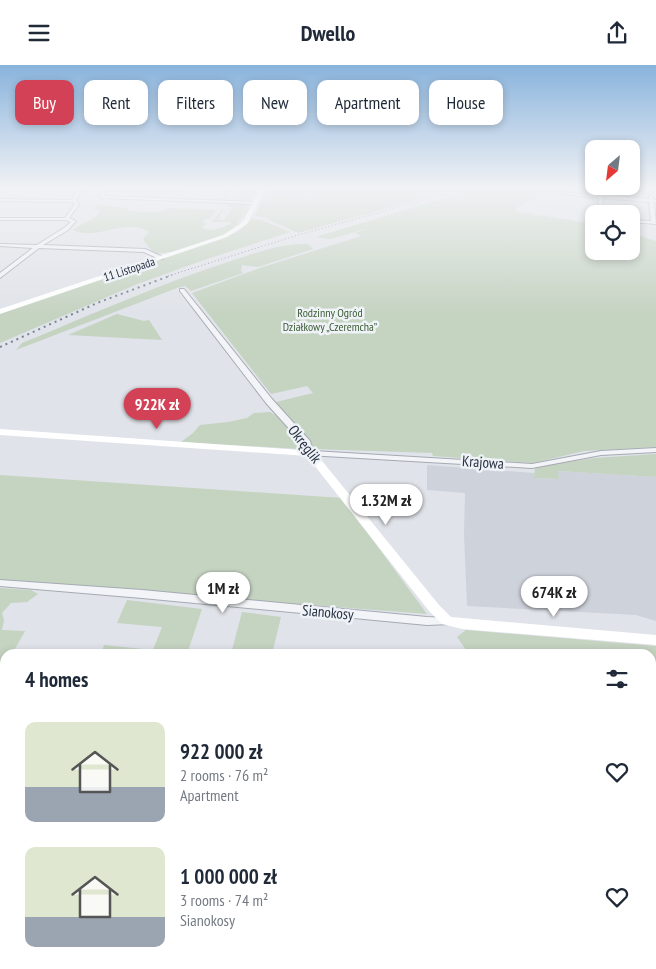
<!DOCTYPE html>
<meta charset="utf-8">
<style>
:root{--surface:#fff;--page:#f2f2f3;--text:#1f2937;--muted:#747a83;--accent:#d24156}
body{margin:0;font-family:"PT Sans Narrow",sans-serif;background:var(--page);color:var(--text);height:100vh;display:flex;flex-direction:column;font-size:19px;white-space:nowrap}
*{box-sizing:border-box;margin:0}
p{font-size:16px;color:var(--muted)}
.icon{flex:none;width:28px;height:28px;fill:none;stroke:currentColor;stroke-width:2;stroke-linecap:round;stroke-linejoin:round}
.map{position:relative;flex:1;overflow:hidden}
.sheet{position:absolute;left:0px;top:584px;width:656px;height:321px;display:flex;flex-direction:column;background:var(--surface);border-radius:15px 15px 0 0;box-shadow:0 2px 8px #0003}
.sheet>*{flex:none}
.guide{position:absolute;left:15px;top:15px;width:626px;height:45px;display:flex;gap:10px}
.needle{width:32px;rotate:208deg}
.buttons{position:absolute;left:585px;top:75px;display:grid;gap:10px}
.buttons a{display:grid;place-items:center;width:55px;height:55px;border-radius:10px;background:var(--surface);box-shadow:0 2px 8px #0003;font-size:25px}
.price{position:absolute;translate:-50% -42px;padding:0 11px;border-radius:18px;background:#fff;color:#222;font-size:16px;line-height:32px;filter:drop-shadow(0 1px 2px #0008)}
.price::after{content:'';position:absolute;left:50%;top:30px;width:15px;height:11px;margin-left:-8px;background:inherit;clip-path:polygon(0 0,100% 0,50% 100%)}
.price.current{background:var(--accent);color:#fff}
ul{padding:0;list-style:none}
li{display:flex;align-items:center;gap:15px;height:125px;padding:0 25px}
li span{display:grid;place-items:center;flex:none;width:140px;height:100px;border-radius:10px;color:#555}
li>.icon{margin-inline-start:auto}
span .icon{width:60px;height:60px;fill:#fffc;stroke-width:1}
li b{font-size:21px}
h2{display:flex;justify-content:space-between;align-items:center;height:60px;padding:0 25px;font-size:21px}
.pill{padding:0 18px;border-radius:10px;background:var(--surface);box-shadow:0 2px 8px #0003;font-size:18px;line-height:45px}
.pill.current{background:var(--accent);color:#fff}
header{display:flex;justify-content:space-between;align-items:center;height:65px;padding:0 25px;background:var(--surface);font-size:22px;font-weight:700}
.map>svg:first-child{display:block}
.built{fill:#ced2db}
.green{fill:#c5d3c1}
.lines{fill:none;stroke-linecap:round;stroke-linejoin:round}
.street-casing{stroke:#a5aab3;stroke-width:2}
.street{fill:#f3f4f7;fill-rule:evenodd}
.secondary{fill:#fff;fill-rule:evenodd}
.rail-far1{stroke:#798393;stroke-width:1;stroke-dasharray:1 2.5;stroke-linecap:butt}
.rail{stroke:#798393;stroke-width:2;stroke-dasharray:2 4;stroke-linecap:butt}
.labels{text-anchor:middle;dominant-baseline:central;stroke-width:5;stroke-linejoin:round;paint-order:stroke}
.far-street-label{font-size:12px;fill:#283141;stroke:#eff2f7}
.far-park-label{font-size:12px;fill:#3c5d35;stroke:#eff2f7}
.street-label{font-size:15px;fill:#283141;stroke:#eff2f7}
</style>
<header><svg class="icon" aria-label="menu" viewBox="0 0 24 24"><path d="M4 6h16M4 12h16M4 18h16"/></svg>Dwello<svg class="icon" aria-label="share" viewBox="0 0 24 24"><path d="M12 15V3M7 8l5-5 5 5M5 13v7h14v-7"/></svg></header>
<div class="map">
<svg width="656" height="904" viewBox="0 0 656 904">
<rect width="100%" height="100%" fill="#e0e3e9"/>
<g class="built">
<path d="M270,123H309L301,133L266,132Z"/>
<path d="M427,400L534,408V413L559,414L558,406L656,412V556L636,550L467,541L464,470L465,428L427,425Z"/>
</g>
<g class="green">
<path d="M107,123H188L184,128L186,130L109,127L107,129H109L106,131L107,127L104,126H109Z"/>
<path d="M227,123H233L224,135L230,136L240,123H256L248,137L217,135Z"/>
<path d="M312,123H460L298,168L267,154L269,153L255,151L264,130H266V132L305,133Z"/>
<path d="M478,123H564L558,126L573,129L550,128L521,139L522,140L516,143L517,147L535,149L534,152L539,150L594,159V186H631V168L656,176V382L584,386L533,398L433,391L432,388L314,384L276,337L313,328L307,321L271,329L192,228L263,202L361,171L355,168L369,163L330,174L316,172Z"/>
<path d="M229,138L248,139L240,155L233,162L241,157L247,142H250C245,151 241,159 234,164C223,172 168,191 156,188C150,186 147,179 143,174L149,167C126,151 96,177 73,165C82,157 95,156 101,145L93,144L98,140L128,143L127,146C140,146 159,150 169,143L216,145L210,154H205L203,158H206L205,160L200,161L204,162L203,164L215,165L231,159L230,157H212L222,144H224L218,154L224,155L233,142H226L228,139H225Z"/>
<path d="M252,153L264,156L290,167L201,196L135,220L0,278V248L221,174L239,166Z"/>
<path d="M308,179L313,184L258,202L242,200L241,206L243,208L191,226L185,221L177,223L16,285L22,278C91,250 159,219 231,196C256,188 281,178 308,179Z"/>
<path d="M117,249L144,256L149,255L162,275L68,270Z"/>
<path d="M270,347L277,351L305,381L304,383L300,384L181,377L193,368L200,360L228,357L247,353L254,348Z"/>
<path d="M656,389V412L558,406L559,414L534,413L535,402L594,393Z"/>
<path d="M0,410L342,433L427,549L0,516Z"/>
<path d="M0,523L31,525L38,529L27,537L11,538L2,548L4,555L2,565L25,566L12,589H5V601L0,610Z"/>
<path d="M127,535L202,544L187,589H101L104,580L153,585L162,562L117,558Z"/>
<path d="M242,547L281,552L272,589H231Z"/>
<path d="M466,565L656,581V904H0V683L5,684V900H651V589H469L457,572Z"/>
</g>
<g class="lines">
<g class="street-casing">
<g id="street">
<path d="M78,123H82L76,136L79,139L69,153L76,156L68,165L43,180L145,184L163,192V194H159L144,187L39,183L0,213V208L33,183L0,181V179L37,180L64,163L71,157L66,155H0V153H65L75,139L73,137L0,136V134L72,135Z"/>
<path d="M99,123H103L105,127L104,131L255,137L257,138L255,139L102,133L100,132L101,127Z"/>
<path d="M600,123H604V130L649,134V131L656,127V130L653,132V134L656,135V137H654L656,159L631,157V155L651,156L649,137L603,133L602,149H598L599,133L555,128L557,127L599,130Z"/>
<path d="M180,224H184L272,334L310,376L313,386L532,399L601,386L656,383V387L601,390L532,403L307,390L303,379L266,338L180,226Z"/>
<path d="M0,515L142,525L427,552L451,553L452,556L451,559L427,560L142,533L0,521Z"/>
</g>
</g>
<use href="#street" class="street"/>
<g class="secondary">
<path d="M260,123H266L247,159L227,172L0,249V244L223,170L243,157Z"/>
<path d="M0,364L314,386L439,540L451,552L656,570V580L462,564L442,559L429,546L307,391L0,370Z"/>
</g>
<path class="rail-far1" d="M168,211L298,170L467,123"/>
<path class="rail" d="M0,282L97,238L172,210"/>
</g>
<linearGradient id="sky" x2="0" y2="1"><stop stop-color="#89b3dc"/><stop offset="0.49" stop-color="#f1f2f5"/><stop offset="1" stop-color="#f1f2f5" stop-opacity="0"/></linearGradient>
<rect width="656" height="250" fill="url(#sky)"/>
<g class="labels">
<g class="far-street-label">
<text transform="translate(129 204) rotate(-18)">11 Listopada</text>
</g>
<g class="far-park-label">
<text x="330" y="247">Rodzinny Ogród<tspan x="330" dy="14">Działkowy „Czeremcha”</tspan></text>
</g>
<g class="street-label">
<text transform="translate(305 379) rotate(52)">Okręglik</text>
<text transform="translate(483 397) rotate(4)">Krajowa</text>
<text transform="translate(328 547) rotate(5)">Sianokosy</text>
</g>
</g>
</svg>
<div class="buttons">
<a><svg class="needle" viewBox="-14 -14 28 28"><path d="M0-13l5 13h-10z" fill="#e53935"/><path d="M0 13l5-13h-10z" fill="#747a83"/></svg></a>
<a><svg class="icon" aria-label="locate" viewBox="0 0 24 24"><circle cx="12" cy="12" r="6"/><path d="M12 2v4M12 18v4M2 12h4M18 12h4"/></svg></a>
</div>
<b class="price current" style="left:157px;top:365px">922K zł</b>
<b class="price" style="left:386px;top:461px">1.32M zł</b>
<b class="price" style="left:223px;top:549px">1M zł</b>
<b class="price" style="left:554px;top:553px">674K zł</b>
<div class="guide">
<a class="pill current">Buy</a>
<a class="pill">Rent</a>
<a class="pill">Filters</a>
<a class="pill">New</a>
<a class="pill">Apartment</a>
<a class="pill">House</a>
</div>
<section class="sheet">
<h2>4 homes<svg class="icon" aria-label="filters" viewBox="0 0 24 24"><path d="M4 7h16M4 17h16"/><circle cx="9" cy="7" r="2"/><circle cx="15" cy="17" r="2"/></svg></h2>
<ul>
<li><span style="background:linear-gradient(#dfe7d0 65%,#9aa5b1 0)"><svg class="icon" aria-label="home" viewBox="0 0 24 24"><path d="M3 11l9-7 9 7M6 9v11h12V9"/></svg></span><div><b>922 000 zł</b><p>2 rooms · 76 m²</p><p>Apartment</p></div><svg class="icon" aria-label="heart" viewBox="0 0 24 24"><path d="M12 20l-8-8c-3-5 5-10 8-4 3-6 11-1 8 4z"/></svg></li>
<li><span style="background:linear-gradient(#dfe7d0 70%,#9aa5b1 0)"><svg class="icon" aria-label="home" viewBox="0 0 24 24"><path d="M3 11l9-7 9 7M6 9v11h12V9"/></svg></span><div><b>1 000 000 zł</b><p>3 rooms · 74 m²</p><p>Sianokosy</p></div><svg class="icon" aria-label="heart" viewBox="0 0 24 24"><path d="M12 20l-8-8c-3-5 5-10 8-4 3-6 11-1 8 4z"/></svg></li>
</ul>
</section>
</div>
